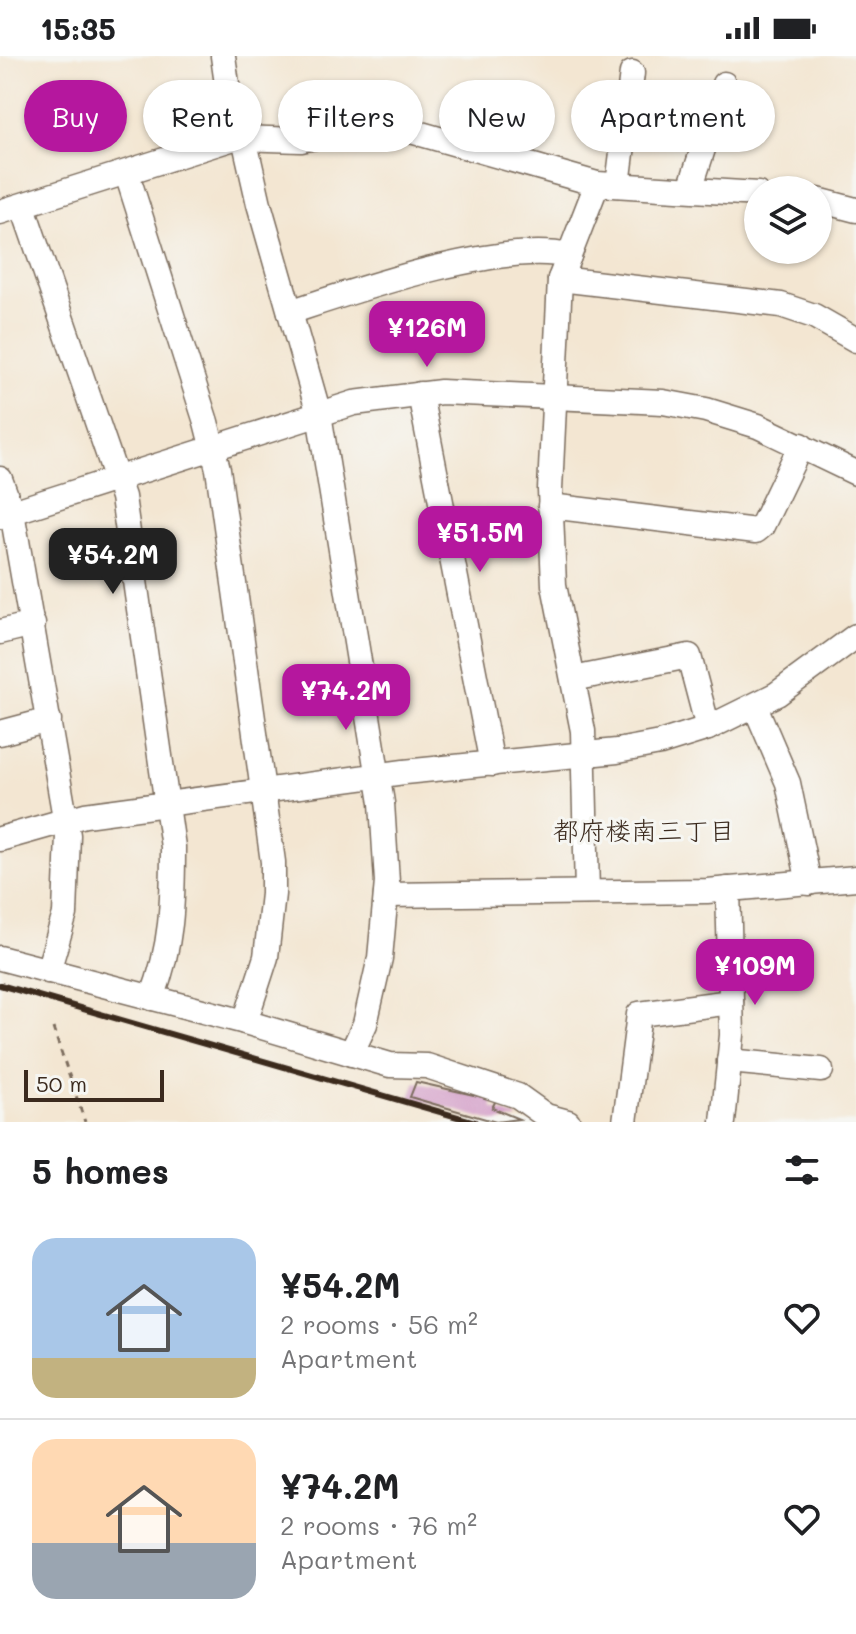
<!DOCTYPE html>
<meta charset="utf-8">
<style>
:root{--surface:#fff;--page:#f2f2f2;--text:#202124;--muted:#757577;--line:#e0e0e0;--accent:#b5179e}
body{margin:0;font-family:Mali,"Klee One",sans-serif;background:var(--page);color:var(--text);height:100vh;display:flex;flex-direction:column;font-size:30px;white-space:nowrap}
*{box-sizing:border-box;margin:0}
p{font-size:26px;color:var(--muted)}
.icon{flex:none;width:44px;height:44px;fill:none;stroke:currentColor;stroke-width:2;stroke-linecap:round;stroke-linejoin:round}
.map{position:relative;height:1066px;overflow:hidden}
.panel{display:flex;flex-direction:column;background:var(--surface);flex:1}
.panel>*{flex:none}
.banner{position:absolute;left:24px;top:24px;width:808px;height:72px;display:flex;gap:16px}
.fabs{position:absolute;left:744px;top:120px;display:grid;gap:16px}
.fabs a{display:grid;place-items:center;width:88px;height:88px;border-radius:50%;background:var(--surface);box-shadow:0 2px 6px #0004;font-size:40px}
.scale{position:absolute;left:24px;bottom:20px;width:140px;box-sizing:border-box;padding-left:8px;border:4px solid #3b2a1e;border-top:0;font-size:22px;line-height:28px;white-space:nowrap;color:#3b2a1e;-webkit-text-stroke:6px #f6f6f2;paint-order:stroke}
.price{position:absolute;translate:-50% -68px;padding:0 18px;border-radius:16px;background:var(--accent);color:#fff;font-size:26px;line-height:52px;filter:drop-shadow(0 2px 4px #0008)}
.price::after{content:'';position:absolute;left:50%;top:48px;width:24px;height:18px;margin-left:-12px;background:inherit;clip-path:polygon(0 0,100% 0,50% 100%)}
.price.selected{background:#222;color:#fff}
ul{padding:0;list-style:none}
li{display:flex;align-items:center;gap:24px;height:200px;padding:0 32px}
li+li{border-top:2px solid var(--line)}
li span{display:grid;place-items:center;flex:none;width:224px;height:160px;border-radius:24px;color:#555}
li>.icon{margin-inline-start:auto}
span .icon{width:96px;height:96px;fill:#fffc;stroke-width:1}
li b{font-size:34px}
h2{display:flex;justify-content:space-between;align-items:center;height:96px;padding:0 32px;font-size:34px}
.tag{padding:0 28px;border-radius:36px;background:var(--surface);box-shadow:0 2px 6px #0004;font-size:28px;line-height:72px}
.tag.selected{background:var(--accent);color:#fff}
.status{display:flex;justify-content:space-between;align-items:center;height:56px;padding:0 40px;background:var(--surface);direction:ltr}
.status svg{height:22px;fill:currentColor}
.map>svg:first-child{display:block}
.building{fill:#d6a4cb}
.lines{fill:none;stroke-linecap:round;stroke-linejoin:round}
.minor-casing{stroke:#7b6c5d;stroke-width:27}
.path{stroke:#7b6c5d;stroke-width:3;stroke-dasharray:6 6;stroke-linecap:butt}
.minor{stroke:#fff;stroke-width:24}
.rail{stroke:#3b2a1e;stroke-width:6}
.labels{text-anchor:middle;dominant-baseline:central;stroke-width:6;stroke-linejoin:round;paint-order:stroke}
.neighbourhood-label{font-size:26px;fill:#3b2a1e;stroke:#f6f6f2}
</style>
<div class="status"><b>15:35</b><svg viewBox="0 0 49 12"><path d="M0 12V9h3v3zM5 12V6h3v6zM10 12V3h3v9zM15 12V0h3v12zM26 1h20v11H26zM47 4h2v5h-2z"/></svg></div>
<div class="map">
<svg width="856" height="1066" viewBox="0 0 856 1066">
<rect width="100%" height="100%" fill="#f6f6f2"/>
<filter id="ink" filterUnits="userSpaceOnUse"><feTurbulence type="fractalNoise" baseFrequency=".0125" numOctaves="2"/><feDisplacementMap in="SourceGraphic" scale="16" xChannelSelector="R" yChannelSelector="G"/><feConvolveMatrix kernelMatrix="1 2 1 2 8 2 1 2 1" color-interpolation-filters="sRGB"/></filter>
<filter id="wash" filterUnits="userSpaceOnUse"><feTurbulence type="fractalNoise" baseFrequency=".006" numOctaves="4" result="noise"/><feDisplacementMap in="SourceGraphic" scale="32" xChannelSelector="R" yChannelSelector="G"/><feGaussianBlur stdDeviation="1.8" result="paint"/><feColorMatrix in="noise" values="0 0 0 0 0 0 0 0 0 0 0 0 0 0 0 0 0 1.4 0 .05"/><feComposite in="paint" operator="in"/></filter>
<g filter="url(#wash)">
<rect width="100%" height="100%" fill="#f3e6d2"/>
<g id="blocks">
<path class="building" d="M416,1026L496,1044L492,1052L519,1063L496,1066L410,1041Z"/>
</g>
</g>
<g filter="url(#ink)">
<use href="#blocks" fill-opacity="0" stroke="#7b6c5d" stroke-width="2"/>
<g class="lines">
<g class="minor-casing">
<g id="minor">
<path d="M223,0L229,42L244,82L259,148L319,358L382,747L387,826L380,902L365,968L351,998"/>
<path d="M127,118L206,366L218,413L273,806V838L266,901L245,966"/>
<path d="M618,129L632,17"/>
<path d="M690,133L724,28"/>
<path d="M818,144L856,154"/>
<path d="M23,151L123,441L173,791C173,847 172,890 152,942"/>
<path d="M0,156L234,82L301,84L379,66L597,128L758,138"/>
<path d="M560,223L781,249L814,260L856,284"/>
<path d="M290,256C357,234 501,184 569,200"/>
<path d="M420,338L492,708"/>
<path d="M0,423L12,456L68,779L65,858L48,915"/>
<path d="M550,450L756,475L762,470L801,389"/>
<path d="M0,460L354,347L441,336L663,346L706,354L758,370L856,417"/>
<path d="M0,576L33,568"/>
<path d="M573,623L689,600L708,672"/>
<path d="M755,650L788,727L809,827"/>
<path d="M0,677L49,664"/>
<path d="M0,783L85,759L404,716L617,695L660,687L708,672L777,638L856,580"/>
<path d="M587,836L583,675L554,529L550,434L560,223L597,128"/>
<path d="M386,839L707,835L856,822"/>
<path d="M0,902L245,966L390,1009L427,1010L518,1040L546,1060L568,1066"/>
<path d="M729,1005L821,1014"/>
<path d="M625,1066L639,958L731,946"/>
<path d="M723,1066L732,979L728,833"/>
</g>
</g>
<path class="path" d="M53,972L85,1066"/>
<use href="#minor" class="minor"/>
<path class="rail" d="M0,929L475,1066"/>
</g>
</g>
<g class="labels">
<g class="neighbourhood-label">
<text x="644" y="774">都府楼南三丁目</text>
</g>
</g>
</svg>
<div class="fabs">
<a><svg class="icon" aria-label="layers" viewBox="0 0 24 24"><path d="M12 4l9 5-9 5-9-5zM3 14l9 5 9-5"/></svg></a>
</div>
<div class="scale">50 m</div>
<b class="price" style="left:427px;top:313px">¥126M</b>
<b class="price" style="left:480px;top:518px">¥51.5M</b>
<b class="price selected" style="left:113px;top:540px">¥54.2M</b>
<b class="price" style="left:346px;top:676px">¥74.2M</b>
<b class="price" style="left:755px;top:951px">¥109M</b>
<div class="banner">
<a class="tag selected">Buy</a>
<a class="tag">Rent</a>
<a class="tag">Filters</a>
<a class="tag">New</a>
<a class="tag">Apartment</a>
</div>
</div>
<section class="panel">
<h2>5 homes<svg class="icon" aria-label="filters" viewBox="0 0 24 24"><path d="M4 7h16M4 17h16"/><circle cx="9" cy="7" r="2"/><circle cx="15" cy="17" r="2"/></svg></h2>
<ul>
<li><span style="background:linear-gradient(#a9c7e8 75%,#c2b280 0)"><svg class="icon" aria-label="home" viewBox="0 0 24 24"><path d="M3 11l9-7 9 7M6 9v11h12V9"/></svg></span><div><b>¥54.2M</b><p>2 rooms · 56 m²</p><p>Apartment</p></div><svg class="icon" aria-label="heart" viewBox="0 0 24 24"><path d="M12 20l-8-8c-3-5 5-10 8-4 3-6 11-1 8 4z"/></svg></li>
<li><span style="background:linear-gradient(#ffd9b3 65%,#9aa5b1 0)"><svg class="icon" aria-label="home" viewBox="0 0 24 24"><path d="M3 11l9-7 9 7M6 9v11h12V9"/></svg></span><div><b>¥74.2M</b><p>2 rooms · 76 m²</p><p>Apartment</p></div><svg class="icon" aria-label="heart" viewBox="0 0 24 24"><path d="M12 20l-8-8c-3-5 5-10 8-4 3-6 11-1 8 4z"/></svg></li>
</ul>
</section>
